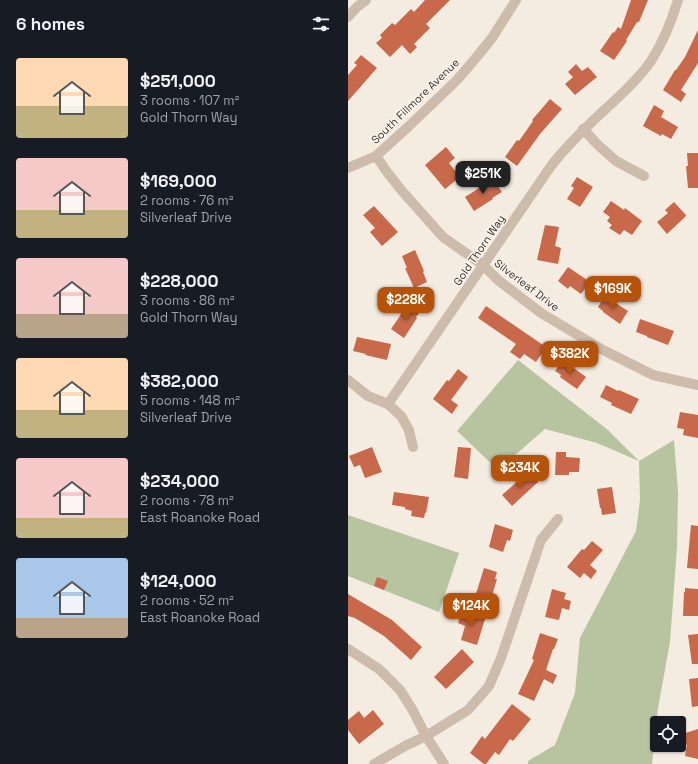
<!DOCTYPE html>
<meta charset="utf-8">
<style>
:root{--surface:#171b24;--page:#242831;--text:#f1f3f6;--muted:#9ea1a6;--accent:#b45309}
body{margin:0;font-family:"Space Grotesk",sans-serif;background:var(--page);color:var(--text);height:100vh;display:flex;flex-direction:column;font-size:15px;white-space:nowrap}
*{box-sizing:border-box;margin:0}
p{font-size:13px;color:var(--muted)}
.icon{flex:none;width:22px;height:22px;fill:none;stroke:currentColor;stroke-width:2;stroke-linecap:round;stroke-linejoin:round}
.map{position:relative;flex:1;overflow:hidden}
.side{display:flex;flex-direction:column;background:var(--surface);width:348px}
.side>*{flex:none}
.buttons{position:absolute;left:302px;top:716px;display:grid;gap:8px}
.buttons a{display:grid;place-items:center;width:36px;height:36px;border-radius:4px;background:var(--surface);box-shadow:0 1px 3px #0004;font-size:20px}
.price{position:absolute;translate:-50% -34px;padding:0 9px;border-radius:8px;background:var(--accent);color:#fff;font-size:13px;line-height:26px;filter:drop-shadow(0 1px 2px #0008)}
.price::after{content:'';position:absolute;left:50%;top:24px;width:12px;height:9px;margin-left:-6px;background:inherit;clip-path:polygon(0 0,100% 0,50% 100%)}
.price.on{background:#222;color:#fff}
ul{padding:0;list-style:none}
li{display:flex;align-items:center;gap:12px;height:100px;padding:0 16px}
li span{display:grid;place-items:center;flex:none;width:112px;height:80px;border-radius:4px;color:#555}
li>.icon{margin-inline-start:auto}
span .icon{width:48px;height:48px;fill:#fffc;stroke-width:1}
li b{font-size:17px}
h2{display:flex;justify-content:space-between;align-items:center;height:48px;padding:0 16px;font-size:17px}
main{display:flex;flex:1;min-height:0}
.map>svg:first-child{display:block}
.green{fill:#b8c4a0}
.building{fill:#c8694b}
.lines{fill:none;stroke-linecap:round;stroke-linejoin:round}
.minor{stroke:#cdbbac;stroke-width:10}
.labels{text-anchor:middle;dominant-baseline:central;stroke-width:3;stroke-linejoin:round;paint-order:stroke}
.street-label{font-size:11px;fill:#3b302b;stroke:#fbf5ee}
</style>
<main>
<section class="side">
<h2>6 homes<svg class="icon" aria-label="filters" viewBox="0 0 24 24"><path d="M4 7h16M4 17h16"/><circle cx="9" cy="7" r="2"/><circle cx="15" cy="17" r="2"/></svg></h2>
<ul>
<li><span style="background:linear-gradient(#ffd9b3 60%,#c2b280 0)"><svg class="icon" aria-label="home" viewBox="0 0 24 24"><path d="M3 11l9-7 9 7M6 9v11h12V9"/></svg></span><div><b>$251,000</b><p>3 rooms · 107 m²</p><p>Gold Thorn Way</p></div></li>
<li><span style="background:linear-gradient(#f6c9c9 65%,#c2b280 0)"><svg class="icon" aria-label="home" viewBox="0 0 24 24"><path d="M3 11l9-7 9 7M6 9v11h12V9"/></svg></span><div><b>$169,000</b><p>2 rooms · 76 m²</p><p>Silverleaf Drive</p></div></li>
<li><span style="background:linear-gradient(#f6c9c9 70%,#b9a48a 0)"><svg class="icon" aria-label="home" viewBox="0 0 24 24"><path d="M3 11l9-7 9 7M6 9v11h12V9"/></svg></span><div><b>$228,000</b><p>3 rooms · 86 m²</p><p>Gold Thorn Way</p></div></li>
<li><span style="background:linear-gradient(#ffd9b3 65%,#c2b280 0)"><svg class="icon" aria-label="home" viewBox="0 0 24 24"><path d="M3 11l9-7 9 7M6 9v11h12V9"/></svg></span><div><b>$382,000</b><p>5 rooms · 148 m²</p><p>Silverleaf Drive</p></div></li>
<li><span style="background:linear-gradient(#f6c9c9 75%,#c2b280 0)"><svg class="icon" aria-label="home" viewBox="0 0 24 24"><path d="M3 11l9-7 9 7M6 9v11h12V9"/></svg></span><div><b>$234,000</b><p>2 rooms · 78 m²</p><p>East Roanoke Road</p></div></li>
<li><span style="background:linear-gradient(#a9c7e8 75%,#b9a48a 0)"><svg class="icon" aria-label="home" viewBox="0 0 24 24"><path d="M3 11l9-7 9 7M6 9v11h12V9"/></svg></span><div><b>$124,000</b><p>2 rooms · 52 m²</p><p>East Roanoke Road</p></div></li>
</ul>
</section>
<div class="map">
<svg width="350" height="764" viewBox="0 0 350 764">
<rect width="100%" height="100%" fill="#f4ebe1"/>
<g class="green">
<path d="M170,360L260,430L291,461L326,440L330,492L329,547L322,642L310,708L304,764H180V761L207,745L227,693L232,638L288,531L292,500L291,461L249,443L197,429L150,470L109,431Z"/>
<path d="M0,515L111,553L91,612L0,576Z"/>
</g>
<g class="building">
<path d="M77,0H102L78,24L82,28L66,44L69,47L62,54L54,45L42,57L28,43L34,38L32,35L44,23L47,25L63,9L66,12Z"/>
<path d="M283,0H300L291,22H289L278,40L279,41L266,60L252,51L265,32L266,33L270,27L273,29Z"/>
<path d="M350,30V63L333,90L338,94L333,102L315,90L327,70H328L337,57Z"/>
<path d="M13,55L29,68L0,101V75L9,65L6,63Z"/>
<path d="M228,64L234,71L240,67L249,77L227,95L217,84L225,77L220,72Z"/>
<path d="M202,99L214,109L192,134L169,166L157,157L169,140L171,141L185,121L184,120Z"/>
<path d="M306,105L316,111L313,117L330,127L323,139L314,134L313,136L295,126Z"/>
<path d="M98,147L107,158L101,163L112,177L97,189L77,165Z"/>
<path d="M339,153H350V188H340L338,166H340Z"/>
<path d="M229,177L245,187L232,207L219,199L226,188L223,186Z"/>
<path d="M146,180L154,192L144,198L145,199L126,211L117,197L136,185V186Z"/>
<path d="M263,201L276,210L277,208L294,221L284,235L276,230L272,235L261,228L264,225L259,221L262,217L255,212Z"/>
<path d="M326,202L338,215L337,217L319,234L309,222L320,213L317,210Z"/>
<path d="M26,206L50,232L34,246L22,232L27,228L15,215Z"/>
<path d="M197,225L211,227L207,246L213,248L210,264L189,260Z"/>
<path d="M67,250L76,271L75,272L79,282L66,288L57,268H59L54,256Z"/>
<path d="M220,267L242,282L233,294L222,286L220,289L210,281Z"/>
<path d="M257,296L280,311L272,324L255,312V311L250,307Z"/>
<path d="M60,304L72,312L68,317L69,318L56,338L43,329Z"/>
<path d="M138,306L198,347L188,362L176,354L172,359L162,352L168,344L130,318Z"/>
<path d="M292,319L326,331L320,345L299,337V336L288,332Z"/>
<path d="M9,337L43,344L39,360L17,355L18,354L5,351Z"/>
<path d="M215,360L238,377L229,389L212,377L213,375L207,371Z"/>
<path d="M110,369L120,377L103,400L110,405L104,414L85,399L99,380L101,381Z"/>
<path d="M258,385L270,391L271,390L291,399L283,414L263,405L264,403L252,397Z"/>
<path d="M332,412L350,415V438L335,435L336,429L329,428Z"/>
<path d="M24,447L34,472L17,478L12,465L6,467L1,456Z"/>
<path d="M110,447L123,448L120,479L106,477Z"/>
<path d="M208,452H218V457L232,458L231,472H221V475H207Z"/>
<path d="M181,471L190,482L164,506L154,495Z"/>
<path d="M264,487L268,513L254,515L253,508H252L249,489Z"/>
<path d="M46,492L81,497L78,513H77L76,518L63,516L64,511L57,509V507L44,505Z"/>
<path d="M147,524L165,530L162,541L159,540L155,552L141,547Z"/>
<path d="M343,525L350,526V569L339,568Z"/>
<path d="M244,541L255,550L242,565L249,571L243,579L236,573L232,578L219,567L234,549L236,550Z"/>
<path d="M136,568L149,572L147,579H149L142,602L127,597Z"/>
<path d="M29,577L40,581L36,590L26,586Z"/>
<path d="M337,588L350,589V616H335L336,592H337Z"/>
<path d="M204,589L218,593L216,599L223,601L221,610L214,608L211,620L197,617Z"/>
<path d="M0,594L44,620L74,647L63,660L36,636L7,618L0,616Z"/>
<path d="M114,611L137,619L129,645L113,640L117,626L110,623Z"/>
<path d="M192,633L210,639L206,649H205L198,670L209,675L205,684L196,679L186,701L170,694L186,660L184,659Z"/>
<path d="M350,634V664H344L340,635Z"/>
<path d="M114,649L126,662L98,689L86,677Z"/>
<path d="M350,678V706L344,707L341,679Z"/>
<path d="M164,704L183,719L165,741L162,739L151,755L147,752L138,764H136L122,753L134,736L137,739Z"/>
<path d="M25,710L36,724L11,744L0,730V720L11,711L16,718Z"/>
<path d="M350,729V759L337,756L339,745L331,738V735Z"/>
</g>
<g class="lines">
<g class="minor">
<path d="M0,17L9,7L18,0"/>
<path d="M235,129L250,145L268,161L296,176"/>
<path d="M28,156L39,172L54,191L95,237L135,265L150,280L193,313L255,350L305,375L350,385"/>
<path d="M0,168L28,156L61,126L109,80L127,59L144,38L168,0"/>
<path d="M0,380L20,396L40,404L53,416L61,430L65,447"/>
<path d="M40,404L203,166C221,143 242,123 263,104C276,92 293,76 303,61C316,41 323,23 330,0"/>
<path d="M0,649L31,669L52,690L64,709L78,736L96,764"/>
<path d="M26,764L57,746L78,736L120,710L141,686L153,658L193,540L210,519"/>
</g>
</g>
<g class="labels">
<g class="street-label">
<text transform="translate(67 101) rotate(-44)">South Fillmore Avenue</text>
<text transform="translate(131 250) rotate(-56)">Gold Thorn Way</text>
<text transform="translate(179 285) rotate(37)">Silverleaf Drive</text>
</g>
</g>
</svg>
<div class="buttons">
<a><svg class="icon" aria-label="locate" viewBox="0 0 24 24"><circle cx="12" cy="12" r="6"/><path d="M12 2v4M12 18v4M2 12h4M18 12h4"/></svg></a>
</div>
<b class="price on" style="left:135px;top:195px">$251K</b>
<b class="price" style="left:265px;top:310px">$169K</b>
<b class="price" style="left:58px;top:321px">$228K</b>
<b class="price" style="left:222px;top:375px">$382K</b>
<b class="price" style="left:172px;top:489px">$234K</b>
<b class="price" style="left:123px;top:627px">$124K</b>
</div>
</main>
